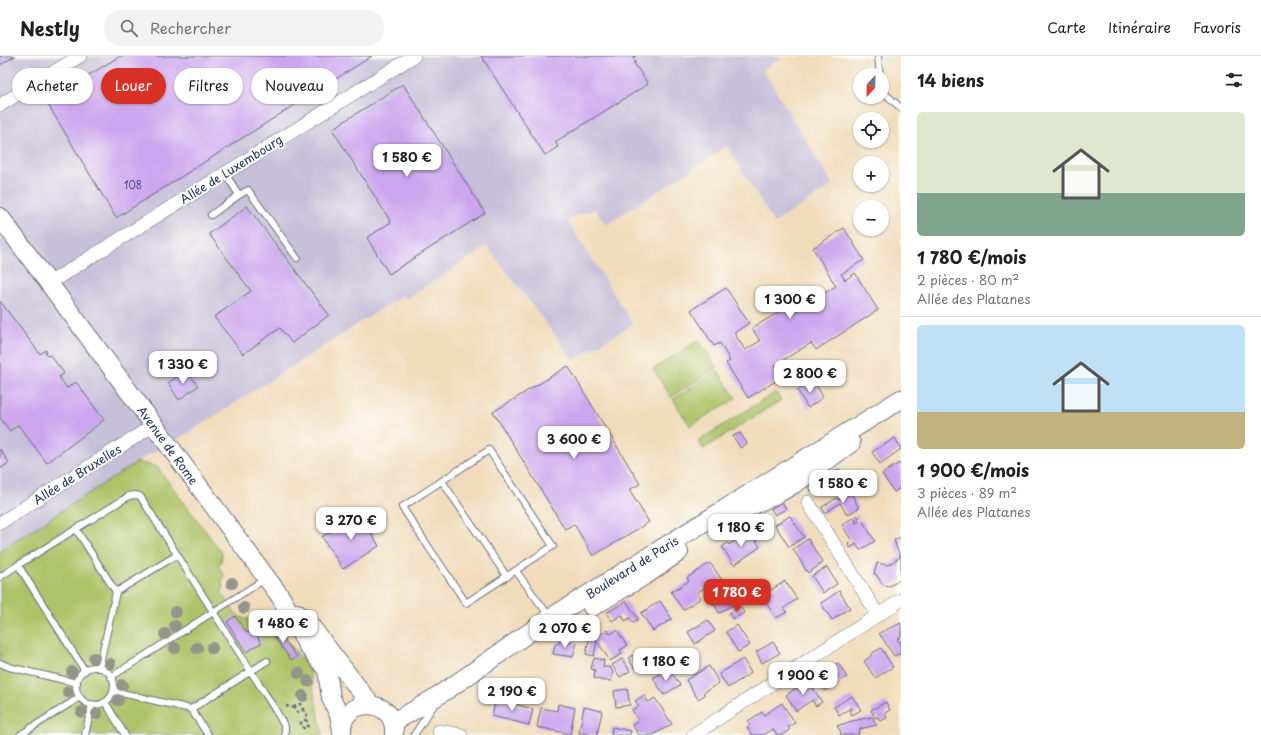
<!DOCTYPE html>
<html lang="fr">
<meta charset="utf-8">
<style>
:root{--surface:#fff;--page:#f2f2f2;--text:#202124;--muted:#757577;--line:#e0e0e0;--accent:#d93025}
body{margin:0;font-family:"Playpen Sans",sans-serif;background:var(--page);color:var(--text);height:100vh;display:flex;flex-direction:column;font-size:15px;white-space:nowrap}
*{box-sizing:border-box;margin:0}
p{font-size:13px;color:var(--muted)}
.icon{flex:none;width:22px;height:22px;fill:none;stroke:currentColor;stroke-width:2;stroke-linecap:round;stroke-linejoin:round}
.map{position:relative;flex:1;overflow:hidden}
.drawer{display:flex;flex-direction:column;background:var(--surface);width:360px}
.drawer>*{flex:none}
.hud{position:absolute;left:12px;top:12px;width:380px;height:36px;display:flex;gap:8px}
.needle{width:26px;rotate:202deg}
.buttons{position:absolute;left:853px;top:12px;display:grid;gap:8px}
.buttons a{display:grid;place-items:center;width:36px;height:36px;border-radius:50%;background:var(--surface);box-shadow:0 1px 3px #0004;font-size:20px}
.price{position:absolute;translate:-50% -34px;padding:0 9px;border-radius:8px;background:#fff;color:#222;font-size:13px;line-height:26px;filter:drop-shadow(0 1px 2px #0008)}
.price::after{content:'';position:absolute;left:50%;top:24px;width:12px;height:9px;margin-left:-6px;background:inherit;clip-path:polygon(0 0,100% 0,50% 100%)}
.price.current{background:var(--accent);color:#fff}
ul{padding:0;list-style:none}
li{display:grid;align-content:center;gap:8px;height:212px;padding:0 16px}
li+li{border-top:1px solid var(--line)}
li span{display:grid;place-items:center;height:124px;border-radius:6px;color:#555}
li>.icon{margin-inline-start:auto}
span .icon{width:72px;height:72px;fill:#fffc;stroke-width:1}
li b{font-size:17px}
h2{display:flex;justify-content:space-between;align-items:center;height:48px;padding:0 16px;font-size:17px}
.tag{padding:0 14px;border-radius:18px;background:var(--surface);box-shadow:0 1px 3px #0004;font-size:14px;line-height:36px}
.tag.current{background:var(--accent);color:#fff}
header{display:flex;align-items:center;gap:24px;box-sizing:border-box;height:56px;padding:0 20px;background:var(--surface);border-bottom:1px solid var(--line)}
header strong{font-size:19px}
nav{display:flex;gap:22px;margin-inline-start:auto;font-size:14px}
.search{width:280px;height:36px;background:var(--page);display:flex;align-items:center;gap:10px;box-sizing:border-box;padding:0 14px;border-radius:22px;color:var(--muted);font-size:15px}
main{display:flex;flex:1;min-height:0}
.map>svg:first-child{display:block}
.industrial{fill:#c7c0d9}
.green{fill:#aec367;stroke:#647962}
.building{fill:#cba5ee}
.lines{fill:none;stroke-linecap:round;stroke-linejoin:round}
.lane-casing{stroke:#666b7e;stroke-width:8}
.street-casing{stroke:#666b7e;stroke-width:14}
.secondary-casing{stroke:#666b7e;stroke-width:20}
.path{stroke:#666b7e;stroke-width:2.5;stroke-dasharray:3 3;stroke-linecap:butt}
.lane{stroke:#fff;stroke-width:6}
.street{stroke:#fff;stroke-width:13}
.secondary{stroke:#fff;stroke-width:18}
.tree{fill:#939589}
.labels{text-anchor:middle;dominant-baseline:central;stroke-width:4;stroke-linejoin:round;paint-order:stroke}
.number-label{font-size:10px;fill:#474c82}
.street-label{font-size:12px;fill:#1b2f5e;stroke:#fdfcf7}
</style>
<header>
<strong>Nestly</strong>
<div class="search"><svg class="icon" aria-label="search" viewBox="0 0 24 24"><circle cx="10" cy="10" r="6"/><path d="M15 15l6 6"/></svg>Rechercher</div>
<nav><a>Carte</a><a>Itinéraire</a><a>Favoris</a></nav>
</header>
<main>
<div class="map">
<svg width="901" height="679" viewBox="0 0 901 679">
<rect width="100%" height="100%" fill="#fdfcf7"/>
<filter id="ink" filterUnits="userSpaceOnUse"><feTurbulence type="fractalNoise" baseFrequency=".025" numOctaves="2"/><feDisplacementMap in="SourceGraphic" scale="8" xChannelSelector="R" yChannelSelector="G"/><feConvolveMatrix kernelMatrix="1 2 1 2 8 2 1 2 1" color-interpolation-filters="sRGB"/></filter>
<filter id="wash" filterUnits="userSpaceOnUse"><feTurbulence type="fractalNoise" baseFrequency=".012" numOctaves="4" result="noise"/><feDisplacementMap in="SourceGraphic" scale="16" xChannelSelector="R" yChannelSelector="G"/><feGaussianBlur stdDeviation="0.9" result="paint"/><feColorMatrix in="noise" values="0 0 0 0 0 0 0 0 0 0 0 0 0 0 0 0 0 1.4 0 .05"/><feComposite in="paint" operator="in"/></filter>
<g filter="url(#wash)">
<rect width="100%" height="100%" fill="#f0dbba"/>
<path class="industrial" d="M0,0H783L763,14L833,129L774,167L727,90L606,169L595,153L567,164L633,268L574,304L487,190L406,243L403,239L188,377L137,406L0,495Z"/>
<g class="green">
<path d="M699,284L717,312L671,341L653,313Z"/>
<path d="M718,315L736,342L690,370L673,343Z"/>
<path d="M776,336L781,344L703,393L698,385Z"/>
<path d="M137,406L157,411L222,497L221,507L218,510L225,520L222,525L223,535L221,536C227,545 237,567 251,562L259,573L261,571L270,573L276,570L309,614L323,679H0V495Z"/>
</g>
<g id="blocks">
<g class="building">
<path d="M0,0H15L0,9Z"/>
<path d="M120,0H372L116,162L46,45Z"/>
<path d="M481,0H636L633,2L636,6L634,7L648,28L555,86L558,91L545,99Z"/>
<path d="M403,28L485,157L389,218L367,182L391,166L332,73Z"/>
<path d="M247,150L329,259L292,287L280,272L243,298L214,261L251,235L209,178Z"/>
<path d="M844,172L864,204L841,218L845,224L855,217L878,254L816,294L811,287L775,309L782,321L748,342L726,307L730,305L720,287L714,290L691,254L726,232L749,267L734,277L745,294L760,285L752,272L788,251L792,257L836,230L813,192Z"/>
<path d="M0,245L40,298L46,294L47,296L45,297L47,300L50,299L64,317L59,321L67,332L76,326L104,364L47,407L18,369L10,375L0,362Z"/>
<path d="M568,310L640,428L629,434L649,466L593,500L574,468L565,473L493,356Z"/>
<path d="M186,314L198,330L179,344L168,327Z"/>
<path d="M813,324L823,341L808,352L797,334Z"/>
<path d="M740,377L747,387L740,392L733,380Z"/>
<path d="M895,382L901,393L880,408L872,396Z"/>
<path d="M0,393L9,407L0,413Z"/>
<path d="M899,407L901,410V431L894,436L882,418Z"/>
<path d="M839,413L844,422L849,419L853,425L834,437L825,422Z"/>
<path d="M819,422L823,428L811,435L807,430Z"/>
<path d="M851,437L859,452L847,459L840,447L825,457L822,451L837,442L838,444Z"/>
<path d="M782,446L786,453L775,459L771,453Z"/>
<path d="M359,458L379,490L343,513L322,481Z"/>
<path d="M857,459L859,462L855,464L856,467L862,464L875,485L860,494L856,488L850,492L848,488L852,485L842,469Z"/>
<path d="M790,460L804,481L789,491L775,469Z"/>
<path d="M749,474L760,491L734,509L722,491L728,487L729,489L744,479L743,477Z"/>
<path d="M901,481V523L890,530L883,529L876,518H874L877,507L888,509L900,501L894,484Z"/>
<path d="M808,483L823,507L808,517L793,493Z"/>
<path d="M710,507L722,524H721L729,536L731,535L738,546L719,557L705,532L697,536L701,542L683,554L671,536L689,525L687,522Z"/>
<path d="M827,511L837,528L823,537L812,520Z"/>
<path d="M785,525L797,543L784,552L787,556L776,562L762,540Z"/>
<path d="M839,535L850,552L832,564L821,547Z"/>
<path d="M626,545L638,563L633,567L630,562L625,565L622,559L612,565L606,557Z"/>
<path d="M660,545L672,563L653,575L641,557Z"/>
<path d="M741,551L744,557L733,563L729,557Z"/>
<path d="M235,560L247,577L253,573L261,587L246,596L227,566Z"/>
<path d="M708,564L715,575L695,588L688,576Z"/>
<path d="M901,567V581L897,583L899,586L900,585L901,586L900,588L901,597L894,600L879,577Z"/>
<path d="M737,569L750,589L738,596L726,576Z"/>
<path d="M275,571L297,601L291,604L270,575Z"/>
<path d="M607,574L610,578L617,574L627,590L620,594L622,598L610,605L597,585L594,600L586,598L591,575L595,582Z"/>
<path d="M563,584L577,587L573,601L553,598L555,589Z"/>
<path d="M773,586L780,597L762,607L756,596Z"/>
<path d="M881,592L893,611L875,622L864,605L871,600V598Z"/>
<path d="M633,599L640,610L635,613L628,602Z"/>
<path d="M594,602L604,604L603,611H610L613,616L611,625L605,624V625L594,622L595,614L591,613Z"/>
<path d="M622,603L630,615L620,621L612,609Z"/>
<path d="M743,603L751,617L728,632L719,618Z"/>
<path d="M838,607L847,621L824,635L817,624L822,621L820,618Z"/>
<path d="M709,610L719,627L703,637L705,639L698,643L686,624Z"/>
<path d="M669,613L680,629L664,639L653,622Z"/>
<path d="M808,624L822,646L816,650L812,644L796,655L786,639Z"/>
<path d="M627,633L630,649L616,651L614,635Z"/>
<path d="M644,639L648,646L655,642L672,668L653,679H639L632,669L639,665L632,654L639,650L635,645Z"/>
<path d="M852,640L861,654L852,659L850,655L852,654L851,652L839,659L834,651Z"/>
<path d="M496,643L533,653L529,669L492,660Z"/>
<path d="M886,646L890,654L885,657L887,662L880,665L878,661L875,662L871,654Z"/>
<path d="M782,647L795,667L788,671L790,673L782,679H777L773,673L764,679H752L747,671L750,669L748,665L762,656L764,659Z"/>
<path d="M558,648L575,652L570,678L537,671L541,652L557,655Z"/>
<path d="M584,651L602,655L597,679L579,677Z"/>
<path d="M872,661L877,669L860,673L858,679H840L841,676L837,670L852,665Z"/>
<path d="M612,671L631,675L630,679H611Z"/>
</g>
</g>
</g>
<g filter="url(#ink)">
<use href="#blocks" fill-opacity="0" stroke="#666b7e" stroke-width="1"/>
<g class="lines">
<g class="lane-casing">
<g id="lane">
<path d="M878,0L880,19"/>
<path d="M882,35L901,52"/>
<path d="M225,117L239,139L248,134L297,202"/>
<path d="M211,159L239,139"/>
<path d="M489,394L553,490L466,547L402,451Z"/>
<path d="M442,425L507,521"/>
<path d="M76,473L116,536"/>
<path d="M18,509L129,440L135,439L140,440L276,655L285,671V679"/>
<path d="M516,515L549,560"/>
<path d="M0,521L18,509L85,615"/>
<path d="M0,607L9,611L77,627"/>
<circle cx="95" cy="630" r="19"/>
<path d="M99,612L116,536L177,499"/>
<path d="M111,621L265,523"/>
<path d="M113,635L191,653L267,605"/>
<path d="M105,646L125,679"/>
<path d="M191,653L208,679"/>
<path d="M20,679L80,641"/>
<path d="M85,679L92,648"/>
<path d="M414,679L434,649"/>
</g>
</g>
<g class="street-casing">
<g id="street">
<path d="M0,49L80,0"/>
<path d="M49,227L414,0"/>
<path d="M808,446L878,559"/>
<path d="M0,467L154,369"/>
<path d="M439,675L461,679"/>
<path d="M693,679L901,544"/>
</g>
</g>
<g class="secondary-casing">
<g id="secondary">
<path d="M0,161L280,540L308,590L327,614L331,642L339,659L342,674"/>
<path d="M740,455L775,439L796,427L851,387"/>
<path d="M592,551L649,517L679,496"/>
<path d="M297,557L312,572L371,649"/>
<path d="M393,666C450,636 499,596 552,561C668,488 785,416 901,343"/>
<path d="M342,678C338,640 398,639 394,679"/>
</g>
</g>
<g class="path">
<circle cx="299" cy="652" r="4"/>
<path d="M286,650L295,652"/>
<path d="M303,653L307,658L306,664L309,668L307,672H304L301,670V667L303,664H306"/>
</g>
<use href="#lane" class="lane"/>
<use href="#street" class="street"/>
<use href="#secondary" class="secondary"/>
</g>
<g class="tree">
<circle cx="232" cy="527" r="6"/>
<circle cx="244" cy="552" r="6"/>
<circle cx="176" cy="556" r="6"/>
<circle cx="175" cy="570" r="6"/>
<circle cx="165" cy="578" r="6"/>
<circle cx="175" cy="592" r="6"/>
<circle cx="197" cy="592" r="6"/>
<circle cx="212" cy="592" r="6"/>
<circle cx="94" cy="602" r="6"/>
<circle cx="110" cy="608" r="6"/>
<circle cx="72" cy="616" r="6"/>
<circle cx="299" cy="617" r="6"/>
<circle cx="308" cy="625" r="6"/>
<circle cx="122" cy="629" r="6"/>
<circle cx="68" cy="636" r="6"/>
<circle cx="303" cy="640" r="6"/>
<circle cx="118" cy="644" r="6"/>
<circle cx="82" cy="656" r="6"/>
<circle cx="97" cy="658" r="6"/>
</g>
</g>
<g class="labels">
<g class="number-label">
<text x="133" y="128">108</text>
</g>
<g class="street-label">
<text transform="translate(231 113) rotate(-32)">Allée de Luxembourg</text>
<text transform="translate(168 389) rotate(54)">Avenue de Rome</text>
<text transform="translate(77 418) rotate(-32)">Allée de Bruxelles</text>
<text transform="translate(632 511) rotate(-32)">Boulevard de Paris</text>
</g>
</g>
</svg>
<div class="buttons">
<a><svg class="needle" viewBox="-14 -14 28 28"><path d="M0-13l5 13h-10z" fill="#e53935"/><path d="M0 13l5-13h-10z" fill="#757577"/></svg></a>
<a><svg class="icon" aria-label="locate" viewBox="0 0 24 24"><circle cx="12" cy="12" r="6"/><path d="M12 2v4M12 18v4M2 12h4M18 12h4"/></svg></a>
<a>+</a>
<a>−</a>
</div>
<b class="price" style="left:407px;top:122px">1 580 €</b>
<b class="price" style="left:790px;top:264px">1 300 €</b>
<b class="price" style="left:183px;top:329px">1 330 €</b>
<b class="price" style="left:810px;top:338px">2 800 €</b>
<b class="price" style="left:574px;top:404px">3 600 €</b>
<b class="price" style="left:843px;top:448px">1 580 €</b>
<b class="price" style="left:351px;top:485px">3 270 €</b>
<b class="price" style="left:741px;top:492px">1 180 €</b>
<b class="price current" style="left:737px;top:557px">1 780 €</b>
<b class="price" style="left:283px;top:588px">1 480 €</b>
<b class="price" style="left:565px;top:593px">2 070 €</b>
<b class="price" style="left:666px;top:626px">1 180 €</b>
<b class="price" style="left:803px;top:640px">1 900 €</b>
<b class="price" style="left:512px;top:656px">2 190 €</b>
<div class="hud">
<a class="tag">Acheter</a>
<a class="tag current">Louer</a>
<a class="tag">Filtres</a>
<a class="tag">Nouveau</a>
</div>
</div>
<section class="drawer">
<h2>14 biens<svg class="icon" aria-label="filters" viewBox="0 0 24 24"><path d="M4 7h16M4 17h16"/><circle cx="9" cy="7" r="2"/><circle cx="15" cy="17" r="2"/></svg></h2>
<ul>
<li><span style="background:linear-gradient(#dfe7d0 65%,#7fa58c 0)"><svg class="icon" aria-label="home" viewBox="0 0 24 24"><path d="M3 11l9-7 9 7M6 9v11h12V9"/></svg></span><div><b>1 780 €/mois</b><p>2 pièces · 80 m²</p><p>Allée des Platanes</p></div></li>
<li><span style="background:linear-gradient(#bfe0f5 70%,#c2b280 0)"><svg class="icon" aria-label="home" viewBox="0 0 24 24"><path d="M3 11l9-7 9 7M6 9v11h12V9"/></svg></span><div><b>1 900 €/mois</b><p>3 pièces · 89 m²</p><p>Allée des Platanes</p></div></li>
</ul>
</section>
</main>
